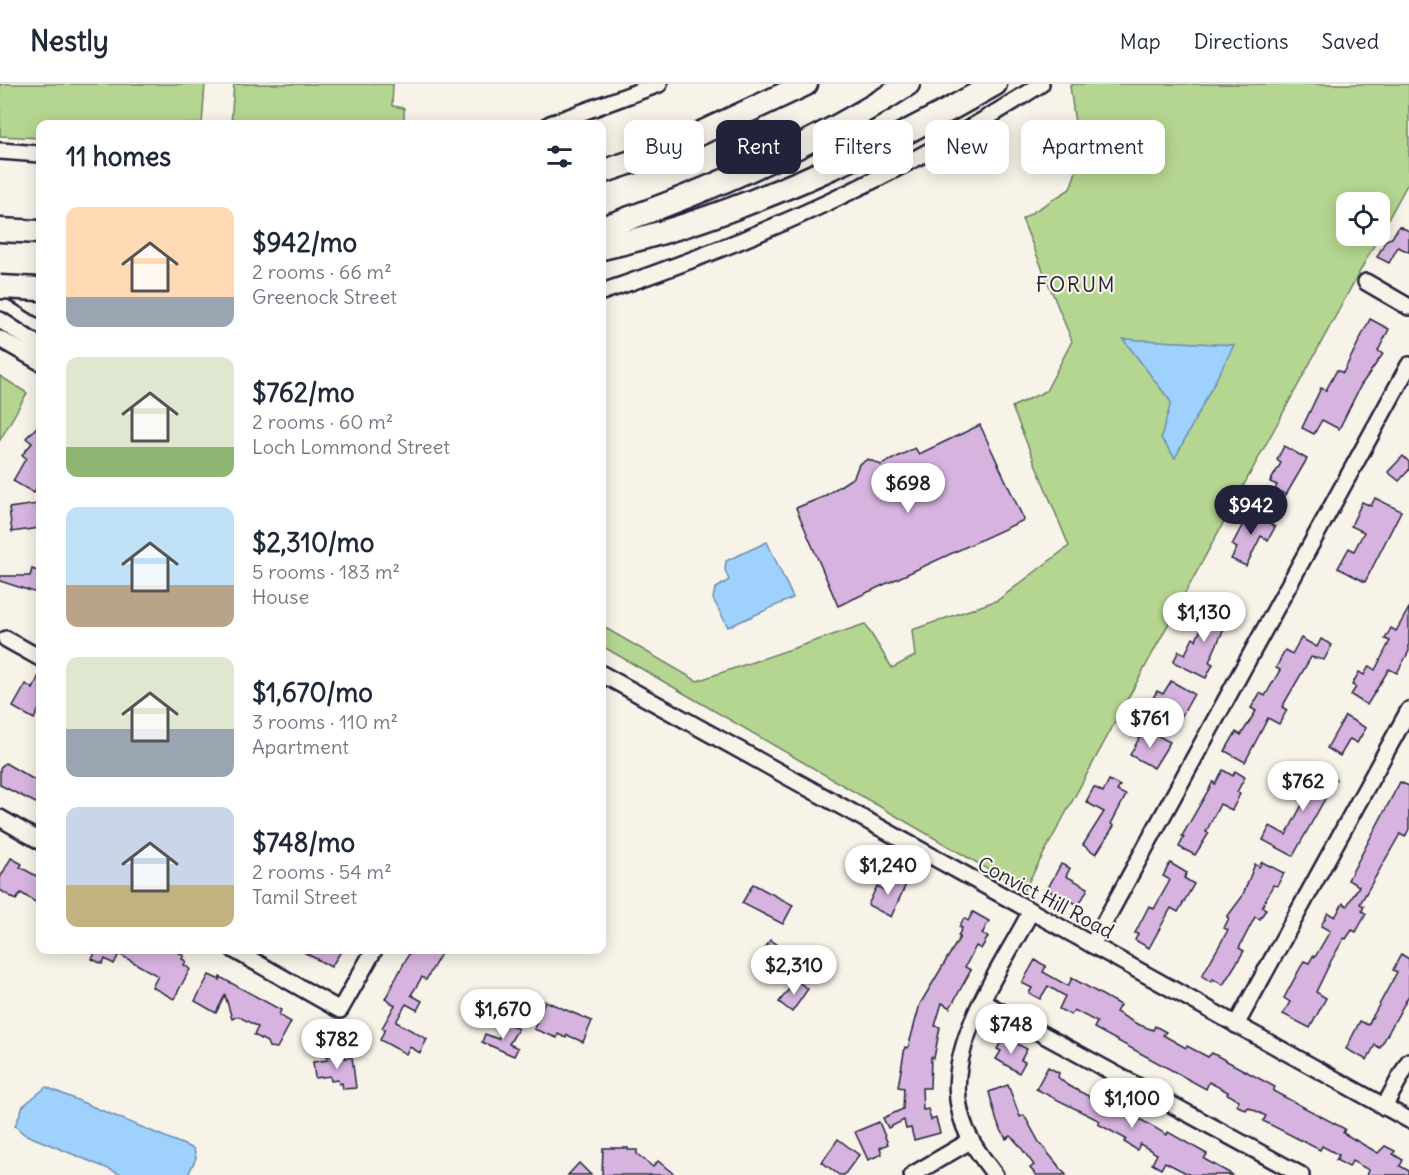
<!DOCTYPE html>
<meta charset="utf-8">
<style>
:root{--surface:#fff;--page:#f2f2f3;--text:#1f2937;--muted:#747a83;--line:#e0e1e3;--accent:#22223b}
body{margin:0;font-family:Delius,sans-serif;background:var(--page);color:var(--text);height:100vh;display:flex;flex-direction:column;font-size:22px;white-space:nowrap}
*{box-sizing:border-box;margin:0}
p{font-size:20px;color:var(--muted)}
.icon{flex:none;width:33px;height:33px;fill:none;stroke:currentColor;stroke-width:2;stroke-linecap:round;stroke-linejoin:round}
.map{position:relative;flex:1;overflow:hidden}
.drawer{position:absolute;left:36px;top:36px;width:570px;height:834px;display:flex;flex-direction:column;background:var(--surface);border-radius:12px;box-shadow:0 3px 15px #0003}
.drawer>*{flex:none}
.guide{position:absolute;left:624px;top:36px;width:570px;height:54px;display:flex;gap:12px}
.fabs{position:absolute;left:1336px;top:108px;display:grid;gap:12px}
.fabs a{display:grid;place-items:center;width:54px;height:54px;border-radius:12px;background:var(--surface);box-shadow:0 3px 15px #0003;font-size:30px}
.price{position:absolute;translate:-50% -51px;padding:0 14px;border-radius:21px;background:#fff;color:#222;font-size:20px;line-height:39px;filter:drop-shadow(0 2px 3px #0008)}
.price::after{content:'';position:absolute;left:50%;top:36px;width:18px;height:14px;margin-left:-9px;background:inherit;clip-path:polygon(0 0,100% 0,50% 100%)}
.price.selected{background:var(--accent);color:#fff}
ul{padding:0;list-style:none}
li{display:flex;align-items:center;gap:18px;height:150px;padding:0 30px}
li span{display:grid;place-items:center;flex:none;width:168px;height:120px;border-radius:12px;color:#555}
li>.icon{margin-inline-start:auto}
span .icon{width:72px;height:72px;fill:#fffc;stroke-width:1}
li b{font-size:26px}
h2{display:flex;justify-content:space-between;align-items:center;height:72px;padding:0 30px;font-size:26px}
.pill{padding:0 21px;border-radius:12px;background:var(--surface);box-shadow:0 3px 15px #0003;font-size:21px;line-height:54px}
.pill.selected{background:var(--accent);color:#fff}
header{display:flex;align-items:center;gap:36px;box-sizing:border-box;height:84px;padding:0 30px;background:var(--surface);border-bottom:2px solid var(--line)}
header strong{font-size:28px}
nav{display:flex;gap:33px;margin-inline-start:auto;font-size:21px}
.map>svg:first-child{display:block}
.green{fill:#b5d690;stroke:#6c7c66;stroke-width:1.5}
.water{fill:#9ed2fc;stroke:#6c8caf;stroke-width:1.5}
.building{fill:#d6b4df;stroke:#22223b;stroke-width:1.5}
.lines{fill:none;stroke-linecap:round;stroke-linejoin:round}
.minor-casing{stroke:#22223b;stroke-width:20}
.highway-casing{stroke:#22223b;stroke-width:27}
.minor{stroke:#f7f3e8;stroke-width:15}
.highway{stroke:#f7f3e8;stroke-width:22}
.highway-bridge-casing{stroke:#22223b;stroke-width:27;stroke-linecap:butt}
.highway-bridge{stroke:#f7f3e8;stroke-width:22}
.labels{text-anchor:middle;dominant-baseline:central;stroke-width:4.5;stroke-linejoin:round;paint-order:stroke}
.street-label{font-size:20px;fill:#22223b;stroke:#f7f3e8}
.neighbourhood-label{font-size:21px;letter-spacing:1.5px;fill:#22223b;stroke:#f7f3e8}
</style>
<header>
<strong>Nestly</strong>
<nav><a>Map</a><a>Directions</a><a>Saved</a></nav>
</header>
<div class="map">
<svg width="1409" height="1091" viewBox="0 0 1409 1091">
<rect width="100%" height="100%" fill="#f7f3e8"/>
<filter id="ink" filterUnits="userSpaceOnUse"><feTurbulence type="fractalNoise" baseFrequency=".0167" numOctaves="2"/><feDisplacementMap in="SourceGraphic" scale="12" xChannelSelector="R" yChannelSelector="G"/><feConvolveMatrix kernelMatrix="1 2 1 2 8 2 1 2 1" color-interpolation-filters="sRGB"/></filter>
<g filter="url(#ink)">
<g class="green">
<path d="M0,0H205L202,40H40V54L0,52Z"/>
<path d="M234,0H393L392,22L404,24V36L414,40H231Z"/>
<path d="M1074,0H1409V97L1380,150V118H1347V152H1379L1024,806L602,562V542L697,597L865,540L892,584L915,572L912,546L998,516L1069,462L1012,323L1046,307L1072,257L1022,135L1070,105L1080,76L1070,2Z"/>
<path d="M0,292L27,309L0,356Z"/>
</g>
<g class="water">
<path d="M1123,255L1234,261L1175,374L1161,354L1171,318Z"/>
<path d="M767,458L793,514L728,543L713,515L715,505L729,496L725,486L726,477Z"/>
<path d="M46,1003L194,1065L196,1074L188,1091H123L24,1050L15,1042L23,1022Z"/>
</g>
<g class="building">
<path d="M1399,142L1409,147V168L1398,163L1389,179L1377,173L1386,156L1392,154Z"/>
<path d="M1370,235L1389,245L1378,267L1383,270L1361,301L1339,345L1322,336L1314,350L1302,344L1321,304L1326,306L1337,286L1343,289Z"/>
<path d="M40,340V397L34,409L13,397L26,374L22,371L32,359L26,354Z"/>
<path d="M980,341L1024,436L838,522L796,424L823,413L854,393L859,380L868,375L881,381L915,364L919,370Z"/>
<path d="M1284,362L1307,375L1286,411L1275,405L1277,401L1270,398L1281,379L1277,376Z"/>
<path d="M1403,372L1409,378V386L1399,397L1388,388Z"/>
<path d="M1375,414L1401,427L1365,498L1338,484L1349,464L1354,467L1364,448L1351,442L1362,418L1371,422Z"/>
<path d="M37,420L39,444L12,448L9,424Z"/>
<path d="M1252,423L1266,431L1267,438L1275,443L1268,456L1261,452L1246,482L1231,475L1237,464L1232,461Z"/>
<path d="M32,485L40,488V510L0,497V492H30Z"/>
<path d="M1207,519L1228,529L1223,539L1226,540L1209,578L1213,580L1206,594L1173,578L1179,567L1185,570L1193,554L1196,556L1204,538L1200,536Z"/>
<path d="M1409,524V567L1397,589L1389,585L1367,621L1351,611L1356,603L1352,601L1359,588L1364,591L1369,582L1375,586L1390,557L1385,555L1391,544L1396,547Z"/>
<path d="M1301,554L1317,563L1321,555L1332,561L1324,576L1311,573L1282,623L1287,626L1279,640L1268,634L1245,678L1225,667L1236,648L1241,651L1256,627L1251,624L1260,609L1265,612L1280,586L1276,584L1285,566L1292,570Z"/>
<path d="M40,589V623L34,635L13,623L26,600L33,605Z"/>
<path d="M1171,597L1194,610L1177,640L1154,628L1157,623L1150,619L1157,607L1163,610Z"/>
<path d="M1345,632L1366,644L1357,659L1350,655L1340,672L1327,664Z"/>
<path d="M1147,646L1170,658L1154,684L1130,671L1141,651L1144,653Z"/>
<path d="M5,679L40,699V721L0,701V684Z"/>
<path d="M1313,682L1336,695L1293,772L1263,756L1270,742L1286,751L1304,717L1296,713Z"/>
<path d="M1223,686L1233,692L1235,687L1245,693L1237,708L1240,710L1232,726L1220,720L1206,748L1209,749L1195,771L1179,763L1184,753L1182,752L1213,698L1215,700Z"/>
<path d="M1109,696L1120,702L1117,707L1126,711L1111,740L1114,742L1096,770L1083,761L1104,728L1086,718L1094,703L1103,708Z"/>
<path d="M1400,698L1409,702V745L1405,753L1400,750L1360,820L1364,822L1362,827L1366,830L1356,848L1352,846L1346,855L1344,854L1331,877L1316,908L1326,914L1310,944L1283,930L1290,918L1284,914L1304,877L1309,879L1313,872L1315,873L1330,847L1321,842L1328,829L1335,833L1343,819L1347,822L1359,802L1348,796Z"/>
<path d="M11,774L22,780L20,783L40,794V821L21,809L16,816L0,806V794Z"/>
<path d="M1262,778L1284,789L1277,802L1273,801L1262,823L1266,825L1260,835L1255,833L1239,864L1244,867L1223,901L1213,895L1211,898L1202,892L1228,846L1224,844L1229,834L1227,833L1242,813L1255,780L1259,783Z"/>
<path d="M1170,779L1187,789L1184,794L1194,800L1178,828L1171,824L1149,864L1135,856L1138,850L1135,849L1149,822L1154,825L1170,796L1163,792Z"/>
<path d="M1061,780L1070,784L1066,792L1088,804L1079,821L1047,806Z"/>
<path d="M892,790L907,798L891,833L868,821L877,802L884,806Z"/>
<path d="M753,800L793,821L783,840L742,819Z"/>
<path d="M973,828L989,837L982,850L988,853L981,865L976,862L965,883L971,886L950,924L942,919L935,942L940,943L934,974L931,973L930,1004H922L923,1026L928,1025L931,1036L936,1034L940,1049L914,1056L911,1044L906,1045L904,1036L888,1044L883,1034L903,1025L904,1004L898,1003L905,963L908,964L920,920L960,853L958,852L962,844L959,843L964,834L968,837Z"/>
<path d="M770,856L784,865L772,885L758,876Z"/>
<path d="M89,866H173L184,871L182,875L186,877L184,881L190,885L174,915L152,903L158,892L119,870L114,880L105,875L102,880L92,875L95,869Z"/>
<path d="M300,866H342L331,883Z"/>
<path d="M411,866H443L426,896L422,893L411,911L422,917L417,926L406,920L396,938L427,955L420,969L410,963L406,970L380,956L385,945L382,944L395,921L385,915Z"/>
<path d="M1401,870L1409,875V911L1380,964L1375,961L1367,976L1346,965L1360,937L1368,941L1397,888L1393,886Z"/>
<path d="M1035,876L1046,882L1043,888L1068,902L1072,894L1120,921L1116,928L1137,940L1153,946L1155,942L1166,948L1163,951L1186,964L1187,962L1208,973L1212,969L1275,1003L1273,1007L1345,1045L1343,1049L1378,1069L1385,1062L1395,1067L1393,1070L1403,1076L1400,1082L1409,1087V1091H1367L1369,1086L1352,1077L1349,1083L1336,1076L1339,1071L1322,1062L1320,1066L1263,1037L1266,1032L1248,1023L1246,1026L1236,1021L1239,1016L1227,1010L1228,1008L1209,998L1206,1005L1094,944L1097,938L1074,926L1071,931L1059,925L1065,912L1048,902L1040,915L1029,909L1032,904L1022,899Z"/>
<path d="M209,891L220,896V893L281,926L279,931L291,938L277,964L269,963L267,958L254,951L258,943L238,932L232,935L225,911L216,929L195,917Z"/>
<path d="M796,896L808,905L792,928L779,918Z"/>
<path d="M545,917L592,937L583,958L567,951L566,954L558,950L557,954L534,945Z"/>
<path d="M507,939L518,945L509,960L518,964L514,972L482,958L485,950L498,955Z"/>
<path d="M1004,953L1027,965L1021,976L1025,978L1019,989L996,975L1001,967L997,965Z"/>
<path d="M344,970L345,974L352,973L356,1004L343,1005L342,999L339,1000L338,996L331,997L330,992L315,994L313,978L328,976L327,972Z"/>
<path d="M1048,983L1059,989L1058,993L1067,1001L1090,1013L1093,1007L1105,1014L1102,1020L1119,1029L1121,1024L1167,1051L1168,1048L1207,1070L1204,1075L1233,1091H1190L1165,1078L1161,1085L1152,1080L1157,1070L1140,1060L1137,1066L1124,1058L1126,1055L1098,1040L1100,1037L1036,1005Z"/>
<path d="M1008,1001L1020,1033L1024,1031L1039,1058L1066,1091H1036L1030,1084L1034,1081L1019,1061L1011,1052L1006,1055L997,1038L989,1008Z"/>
<path d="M879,1038L888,1060L880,1064L882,1070L868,1076L855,1048Z"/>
<path d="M838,1055L859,1071L844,1091H839L822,1078Z"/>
<path d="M603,1064H628V1066H637V1070L653,1083L658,1077L675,1091H602Z"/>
<path d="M579,1079L591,1091H568Z"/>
</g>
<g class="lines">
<g class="minor-casing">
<g id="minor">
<path d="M550,40L659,0"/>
<path d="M0,67L40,70"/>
<path d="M1366,198L1409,223"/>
<path d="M8,205L40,225"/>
<path d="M602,208C759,155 902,91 1041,0"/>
<path d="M0,236L40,262"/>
<path d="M0,255L40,278"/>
<path d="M6,555L40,574"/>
<path d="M602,590L1409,1036"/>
<path d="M0,734L40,757"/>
<path d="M1092,861L1409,281"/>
<path d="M234,866L340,926L374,866"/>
<path d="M983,918L1301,1091"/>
<path d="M1236,941L1409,626"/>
<path d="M1384,1023L1409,977"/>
<path d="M912,1091L970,1057"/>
<path d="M995,1091C980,1071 965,1052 960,1027C944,962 1001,885 1030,829"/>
</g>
</g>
<g class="highway-casing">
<g id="highway">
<path d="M602,88L658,69L806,0"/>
<path d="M602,144C709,107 813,62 908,0"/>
<path d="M0,146L40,148"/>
<path d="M602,164C730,136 881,66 995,0"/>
</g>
</g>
<use href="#minor" class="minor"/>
<use href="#highway" class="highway"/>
<g class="highway-bridge-casing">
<path id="highway-bridge" d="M0,203L40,205"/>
</g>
<use href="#highway-bridge" class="highway-bridge"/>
</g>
</g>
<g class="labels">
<g class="street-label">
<text transform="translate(1046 813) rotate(28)">Convict Hill Road</text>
</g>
<g class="neighbourhood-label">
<text x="1076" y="200">FORUM</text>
</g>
</g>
</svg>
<div class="fabs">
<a><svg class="icon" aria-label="locate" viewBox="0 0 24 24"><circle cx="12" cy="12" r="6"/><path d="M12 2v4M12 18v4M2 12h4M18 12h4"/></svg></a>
</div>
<b class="price" style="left:908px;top:430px">$698</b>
<b class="price selected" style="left:1251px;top:452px">$942</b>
<b class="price" style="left:1204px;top:559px">$1,130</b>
<b class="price" style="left:1150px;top:665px">$761</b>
<b class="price" style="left:1303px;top:728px">$762</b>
<b class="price" style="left:888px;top:812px">$1,240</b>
<b class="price" style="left:794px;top:912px">$2,310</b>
<b class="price" style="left:503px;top:956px">$1,670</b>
<b class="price" style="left:1011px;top:971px">$748</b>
<b class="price" style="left:337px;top:986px">$782</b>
<b class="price" style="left:1132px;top:1045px">$1,100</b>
<div class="guide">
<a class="pill">Buy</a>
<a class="pill selected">Rent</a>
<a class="pill">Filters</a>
<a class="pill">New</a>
<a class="pill">Apartment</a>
</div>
<section class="drawer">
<h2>11 homes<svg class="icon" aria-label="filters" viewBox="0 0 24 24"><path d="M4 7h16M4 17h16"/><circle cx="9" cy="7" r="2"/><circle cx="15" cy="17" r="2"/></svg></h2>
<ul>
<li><span style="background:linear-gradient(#ffd9b3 75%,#9aa5b1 0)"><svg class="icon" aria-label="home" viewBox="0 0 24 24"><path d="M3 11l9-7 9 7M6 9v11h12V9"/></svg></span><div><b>$942/mo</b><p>2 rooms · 66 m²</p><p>Greenock Street</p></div></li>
<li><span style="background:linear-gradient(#dfe7d0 75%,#8fb573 0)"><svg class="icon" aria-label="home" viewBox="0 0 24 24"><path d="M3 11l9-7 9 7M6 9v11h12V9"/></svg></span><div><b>$762/mo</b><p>2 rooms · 60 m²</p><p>Loch Lommond Street</p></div></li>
<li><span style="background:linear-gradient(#bfe0f5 65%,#b9a48a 0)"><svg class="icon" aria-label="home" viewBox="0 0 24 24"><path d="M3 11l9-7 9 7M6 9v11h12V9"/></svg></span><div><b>$2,310/mo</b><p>5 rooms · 183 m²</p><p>House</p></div></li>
<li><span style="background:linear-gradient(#dfe7d0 60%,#9aa5b1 0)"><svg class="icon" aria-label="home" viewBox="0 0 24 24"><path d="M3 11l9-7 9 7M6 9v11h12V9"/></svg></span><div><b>$1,670/mo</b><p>3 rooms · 110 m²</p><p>Apartment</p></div></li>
<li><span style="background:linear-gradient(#c9d6e8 65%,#c2b280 0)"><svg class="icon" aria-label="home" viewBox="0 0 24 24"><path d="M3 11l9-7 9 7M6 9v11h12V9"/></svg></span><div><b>$748/mo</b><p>2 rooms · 54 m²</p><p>Tamil Street</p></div></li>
</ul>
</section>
</div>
